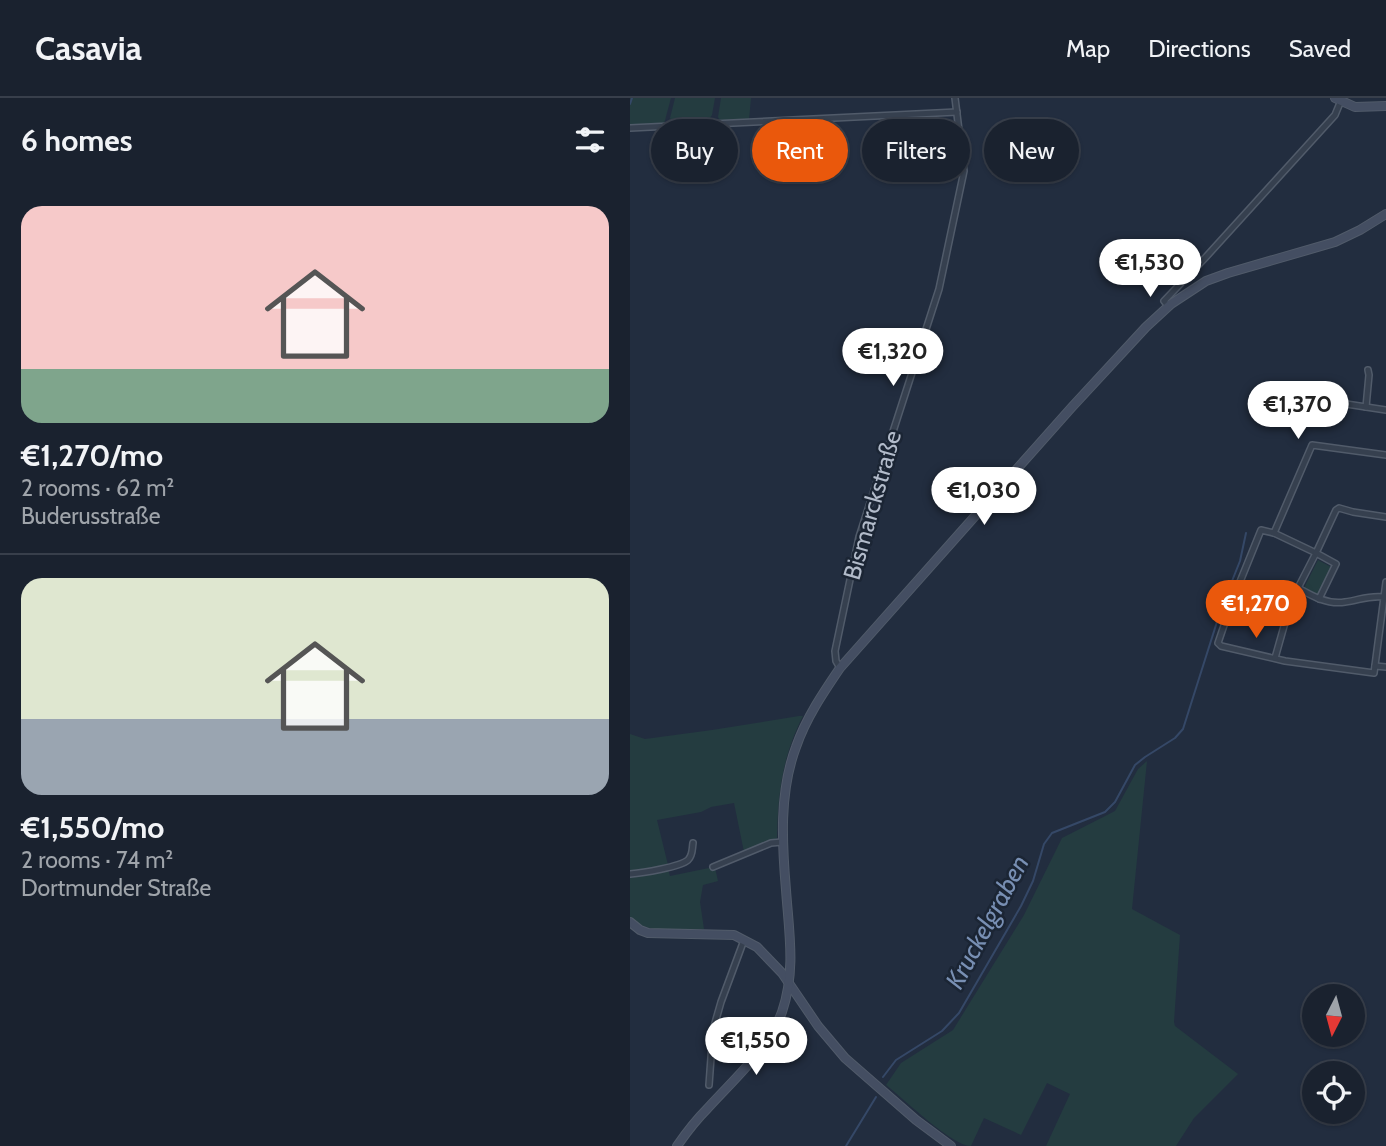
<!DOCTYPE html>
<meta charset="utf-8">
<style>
:root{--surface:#1a222f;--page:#272f3b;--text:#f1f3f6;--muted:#9fa4aa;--line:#383f4b;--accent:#ea580c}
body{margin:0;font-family:Cabin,sans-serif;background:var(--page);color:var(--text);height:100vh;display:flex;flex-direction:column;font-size:26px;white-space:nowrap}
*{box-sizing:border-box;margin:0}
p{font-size:23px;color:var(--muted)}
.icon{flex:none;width:38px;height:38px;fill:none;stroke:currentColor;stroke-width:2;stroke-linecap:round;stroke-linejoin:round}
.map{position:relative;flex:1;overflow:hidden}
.side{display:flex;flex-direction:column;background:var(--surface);width:630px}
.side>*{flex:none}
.banner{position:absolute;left:21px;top:21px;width:630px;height:63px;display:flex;gap:14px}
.needle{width:46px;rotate:186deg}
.fabs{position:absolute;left:672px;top:886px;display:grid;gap:14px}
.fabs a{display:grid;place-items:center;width:63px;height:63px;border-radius:50%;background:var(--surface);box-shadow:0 2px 5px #0004,0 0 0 2px var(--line);font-size:35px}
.price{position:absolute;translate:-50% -60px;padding:0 16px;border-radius:24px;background:#fff;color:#222;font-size:23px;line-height:46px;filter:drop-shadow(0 2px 4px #0008)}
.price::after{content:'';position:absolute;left:50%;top:42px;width:21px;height:16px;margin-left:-10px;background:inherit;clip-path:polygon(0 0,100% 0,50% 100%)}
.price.active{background:var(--accent);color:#fff}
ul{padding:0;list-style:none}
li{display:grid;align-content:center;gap:14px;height:371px;padding:0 21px}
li+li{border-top:2px solid var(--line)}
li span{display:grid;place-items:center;height:217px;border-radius:21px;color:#555}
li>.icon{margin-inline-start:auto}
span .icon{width:126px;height:126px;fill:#fffc;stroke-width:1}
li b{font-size:30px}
h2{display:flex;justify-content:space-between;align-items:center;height:84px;padding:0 21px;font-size:30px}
.pill{padding:0 24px;border-radius:32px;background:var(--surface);box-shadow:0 2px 5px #0004,0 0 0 2px var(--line);font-size:24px;line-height:63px}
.pill.active{background:var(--accent);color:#fff}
header{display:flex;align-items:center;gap:42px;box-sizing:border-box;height:98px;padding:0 35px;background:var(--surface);border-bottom:2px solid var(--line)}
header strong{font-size:33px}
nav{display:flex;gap:38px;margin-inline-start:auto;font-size:24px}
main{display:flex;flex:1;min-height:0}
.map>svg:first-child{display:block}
.green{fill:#243c40}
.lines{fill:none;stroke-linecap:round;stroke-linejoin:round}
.stream{stroke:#354867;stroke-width:2}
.street-casing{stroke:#515b6a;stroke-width:8}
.secondary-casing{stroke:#515b6a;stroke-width:10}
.street{stroke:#36404f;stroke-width:5}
.secondary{stroke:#444e62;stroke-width:8}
.labels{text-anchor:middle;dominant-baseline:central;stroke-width:5;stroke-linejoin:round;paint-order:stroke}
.street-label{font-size:24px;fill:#b2bbca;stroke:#1b2534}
.water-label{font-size:26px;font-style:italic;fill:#788fb3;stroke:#1b2534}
</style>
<header>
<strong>Casavia</strong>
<nav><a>Map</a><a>Directions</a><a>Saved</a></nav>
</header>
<main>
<section class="side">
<h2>6 homes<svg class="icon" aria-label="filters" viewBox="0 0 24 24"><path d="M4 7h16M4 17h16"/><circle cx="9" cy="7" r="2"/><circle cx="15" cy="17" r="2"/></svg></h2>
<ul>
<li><span style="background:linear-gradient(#f6c9c9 75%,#7fa58c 0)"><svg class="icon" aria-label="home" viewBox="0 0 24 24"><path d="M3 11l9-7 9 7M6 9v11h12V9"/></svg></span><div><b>€1,270/mo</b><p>2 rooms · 62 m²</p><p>Buderusstraße</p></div></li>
<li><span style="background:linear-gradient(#dfe7d0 65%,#9aa5b1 0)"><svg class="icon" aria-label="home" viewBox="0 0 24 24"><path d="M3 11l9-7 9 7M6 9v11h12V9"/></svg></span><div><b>€1,550/mo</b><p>2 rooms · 74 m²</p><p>Dortmunder Straße</p></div></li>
</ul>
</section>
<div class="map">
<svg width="756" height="1048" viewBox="0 0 756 1048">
<rect width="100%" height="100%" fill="#222d3f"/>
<g class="green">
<path d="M0,0H41L34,26L0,28Z"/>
<path d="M45,0H85L82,17L77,24L44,26L40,20Z"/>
<path d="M91,0H121L119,22L91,24L88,19Z"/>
<path d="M688,462L703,470L689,498L674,490Z"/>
<path d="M169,618H173C152,659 148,696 147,740L114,754L104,705L81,709L71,714L27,722L38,767L9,774H0V636L15,641L82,632Z"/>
<path d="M517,663L502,811L550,837L544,924L545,928L608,976L564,1020L546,1048H416L440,996L417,985L391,1037L354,1020L341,1048C322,1048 273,1000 256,987L271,965L323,932L394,817L432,740L485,713L508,671Z"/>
<path d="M79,770H85L88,783L73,787L70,804L74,831C50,831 18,838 0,819V778L38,771L40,778Z"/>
</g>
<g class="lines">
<g class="stream">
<path d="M0,6L2,0"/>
<path d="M253,979L266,962L312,933L329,915L391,808L403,783L414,746L422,735L475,714L485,704L505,667L515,659L545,640L553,631L592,508L610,463L616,435"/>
<path d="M216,1048L246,999"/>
</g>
<g class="street-casing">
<g id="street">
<path d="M0,30L327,14"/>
<path d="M538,208L534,203L575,160L705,17L712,0"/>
<path d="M683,299L690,302L756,312"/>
<path d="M736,309L739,277L738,272"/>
<path d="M644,435L682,347L756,357"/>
<path d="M754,499C738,497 730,502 715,504C698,507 682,498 668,490L686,455L644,435L631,432L603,501L588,545L591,548L655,563L744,575L756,484"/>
<path d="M689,501L706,466L686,455L706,412L709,410L723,414L756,419"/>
<path d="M645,560L658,514L668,490"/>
<path d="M745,568L756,569"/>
<path d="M210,570L206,563L205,553L229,439L309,191L334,73L325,0"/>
<path d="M83,769L141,745L152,744"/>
<path d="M0,776C12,775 50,769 58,762C63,757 62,751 63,745"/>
<path d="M79,987L83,932L91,904L114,842"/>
</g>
</g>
<g class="secondary-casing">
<g id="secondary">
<path d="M705,0L725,9L756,8"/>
<path d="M0,824L10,832L18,835L104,837L127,849L152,875L188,928L215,960L286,1022L321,1048"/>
<path d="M47,1048C56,1035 66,1022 77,1011C104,981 137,953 152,914C166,873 159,834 156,792C152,745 149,694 166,649C176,620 193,595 210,570L442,309L516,229L541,206L576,183L598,175L705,144L730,132L756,116"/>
</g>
</g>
<use href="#street" class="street"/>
<use href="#secondary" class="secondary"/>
</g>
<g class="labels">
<g class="street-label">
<text transform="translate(242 407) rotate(-74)">Bismarckstraße</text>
</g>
<g class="water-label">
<text transform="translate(357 824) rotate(-62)">Kruckelgraben</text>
</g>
</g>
</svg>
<div class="fabs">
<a><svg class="needle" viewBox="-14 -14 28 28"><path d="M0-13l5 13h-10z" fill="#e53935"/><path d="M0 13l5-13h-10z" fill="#9fa4aa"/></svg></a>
<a><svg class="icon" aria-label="locate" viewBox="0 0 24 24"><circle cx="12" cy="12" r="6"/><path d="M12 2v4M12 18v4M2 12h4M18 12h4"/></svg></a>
</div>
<b class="price" style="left:520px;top:201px">€1,530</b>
<b class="price" style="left:263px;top:290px">€1,320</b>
<b class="price" style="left:668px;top:343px">€1,370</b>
<b class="price" style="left:354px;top:429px">€1,030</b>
<b class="price active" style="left:626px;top:542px">€1,270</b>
<b class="price" style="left:126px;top:979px">€1,550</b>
<div class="banner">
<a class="pill">Buy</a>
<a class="pill active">Rent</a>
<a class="pill">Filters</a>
<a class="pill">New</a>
</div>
</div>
</main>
